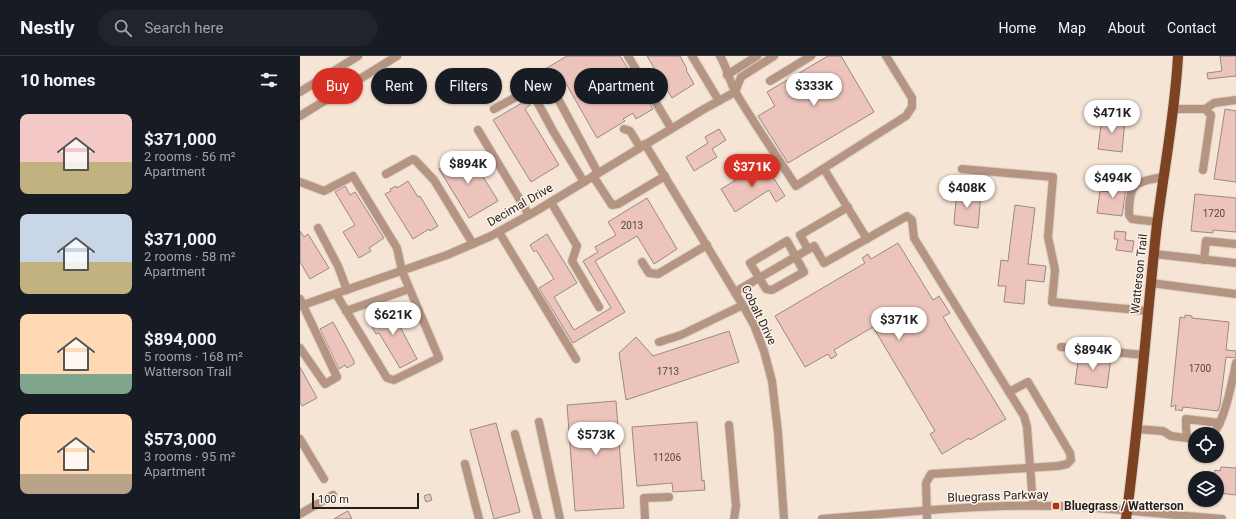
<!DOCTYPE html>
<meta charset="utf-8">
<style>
:root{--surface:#171b24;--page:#20242c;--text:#f1f3f6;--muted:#9ea1a6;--line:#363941;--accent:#d93025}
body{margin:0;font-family:Roboto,sans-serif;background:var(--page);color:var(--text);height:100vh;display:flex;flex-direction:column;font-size:15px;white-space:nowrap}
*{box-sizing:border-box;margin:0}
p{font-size:13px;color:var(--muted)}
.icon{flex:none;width:22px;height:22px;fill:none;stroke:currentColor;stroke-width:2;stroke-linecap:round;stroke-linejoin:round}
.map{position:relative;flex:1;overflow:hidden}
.details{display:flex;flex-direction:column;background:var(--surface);width:300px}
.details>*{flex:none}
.top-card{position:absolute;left:12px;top:12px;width:380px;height:36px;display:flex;gap:8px}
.controls{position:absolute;left:888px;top:371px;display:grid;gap:8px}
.controls a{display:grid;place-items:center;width:36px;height:36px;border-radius:50%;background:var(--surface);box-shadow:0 1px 3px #0004;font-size:20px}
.scale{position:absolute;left:12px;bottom:10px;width:107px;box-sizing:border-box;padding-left:4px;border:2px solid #221e1b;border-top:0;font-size:11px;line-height:14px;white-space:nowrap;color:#221e1b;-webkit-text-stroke:3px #fef3e9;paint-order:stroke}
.price{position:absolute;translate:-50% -34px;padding:0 9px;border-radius:14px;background:#fff;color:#222;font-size:13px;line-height:26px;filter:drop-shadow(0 1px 2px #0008)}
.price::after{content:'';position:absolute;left:50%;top:24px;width:12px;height:9px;margin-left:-6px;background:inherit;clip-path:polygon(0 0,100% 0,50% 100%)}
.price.active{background:var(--accent);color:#fff}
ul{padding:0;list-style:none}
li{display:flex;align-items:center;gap:12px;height:100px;padding:0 20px}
li span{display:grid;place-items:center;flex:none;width:112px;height:80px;border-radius:8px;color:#555}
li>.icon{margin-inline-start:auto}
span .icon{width:48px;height:48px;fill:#fffc;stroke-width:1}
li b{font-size:17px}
h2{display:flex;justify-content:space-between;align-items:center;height:48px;padding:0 20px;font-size:17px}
.chip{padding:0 14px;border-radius:18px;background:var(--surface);box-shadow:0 1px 3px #0004;font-size:14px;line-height:36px}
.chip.active{background:var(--accent);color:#fff}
header{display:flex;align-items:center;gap:24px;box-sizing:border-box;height:56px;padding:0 20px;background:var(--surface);border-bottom:1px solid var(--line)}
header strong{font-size:19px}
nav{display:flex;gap:22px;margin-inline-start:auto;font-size:14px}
.search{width:280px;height:36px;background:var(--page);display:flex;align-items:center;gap:10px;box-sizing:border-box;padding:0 14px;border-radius:22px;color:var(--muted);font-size:15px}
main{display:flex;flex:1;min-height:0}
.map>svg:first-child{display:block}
.built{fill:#f6e4d5;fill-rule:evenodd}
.building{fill:#edc4bc;stroke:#988987}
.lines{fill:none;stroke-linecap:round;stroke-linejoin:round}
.minor-casing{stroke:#dbd1c8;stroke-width:10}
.major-casing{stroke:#dbd1c8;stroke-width:12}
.minor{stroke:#b69482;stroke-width:8}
.major{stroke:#7c4221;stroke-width:10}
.poi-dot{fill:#ba3008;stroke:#fef3e9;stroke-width:1.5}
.labels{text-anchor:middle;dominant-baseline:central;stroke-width:3;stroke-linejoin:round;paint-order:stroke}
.number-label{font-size:10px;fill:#554843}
.street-label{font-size:12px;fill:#221e1b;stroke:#fef3e9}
.poi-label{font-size:12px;font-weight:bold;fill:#221e1b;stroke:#fef3e9;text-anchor:start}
</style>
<header>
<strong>Nestly</strong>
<div class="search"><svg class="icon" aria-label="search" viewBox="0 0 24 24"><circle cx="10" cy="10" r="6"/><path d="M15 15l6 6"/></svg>Search here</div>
<nav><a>Home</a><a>Map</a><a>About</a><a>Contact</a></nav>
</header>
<main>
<section class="details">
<h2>10 homes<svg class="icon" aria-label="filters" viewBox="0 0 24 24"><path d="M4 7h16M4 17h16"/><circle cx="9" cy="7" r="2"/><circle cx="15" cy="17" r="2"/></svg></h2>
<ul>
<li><span style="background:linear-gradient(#f6c9c9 60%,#c2b280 0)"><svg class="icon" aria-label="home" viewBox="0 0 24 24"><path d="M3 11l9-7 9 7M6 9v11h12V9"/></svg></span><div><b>$371,000</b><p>2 rooms · 56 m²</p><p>Apartment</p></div></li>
<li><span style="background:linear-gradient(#c9d6e8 60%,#c2b280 0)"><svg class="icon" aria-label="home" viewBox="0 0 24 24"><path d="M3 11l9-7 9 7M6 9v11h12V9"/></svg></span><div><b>$371,000</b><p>2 rooms · 58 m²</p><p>Apartment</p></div></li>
<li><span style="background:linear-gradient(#ffd9b3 75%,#7fa58c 0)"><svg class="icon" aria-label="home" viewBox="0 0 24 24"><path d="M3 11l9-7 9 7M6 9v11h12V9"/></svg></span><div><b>$894,000</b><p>5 rooms · 168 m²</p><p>Watterson Trail</p></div></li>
<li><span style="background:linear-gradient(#ffd9b3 75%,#b9a48a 0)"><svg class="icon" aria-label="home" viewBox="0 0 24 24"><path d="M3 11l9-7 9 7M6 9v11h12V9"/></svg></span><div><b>$573,000</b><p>3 rooms · 95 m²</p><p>Apartment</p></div></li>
</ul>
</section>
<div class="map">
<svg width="936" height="463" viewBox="0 0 936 463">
<rect width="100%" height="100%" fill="#fef3e9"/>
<path class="built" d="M0,0H936V463H0ZM895,378H917V400H895ZM895,422H917V444H895Z"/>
<g class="building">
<path d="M267,0H320L353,53L336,63L333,57L323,63L325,65L297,82L264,24L249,32L240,16Z"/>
<path d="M347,0H380L387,13L386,14L394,28L372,42Z"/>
<path d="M528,0H541L574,56L488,107L458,60L475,50L467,36Z"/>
<path d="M920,0H936V20L908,23L907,17L922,15Z"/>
<path d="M227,44L230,49L225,53L259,109L231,126L193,64Z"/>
<path d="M925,53L936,55V126L914,123Z"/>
<path d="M802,61L825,63L822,96L798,93Z"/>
<path d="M419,73L426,84L412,93L417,101L394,115L386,101L408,87L405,81Z"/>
<path d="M168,96L198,145L169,162L139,113Z"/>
<path d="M464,107L485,140L476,146L469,134L435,156L421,133Z"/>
<path d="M813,123L827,125L822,160L797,157L800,135L811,136Z"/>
<path d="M108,125L118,141L120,140L138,170L130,175L129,173L113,183L85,138L91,135L90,133L96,130L97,132Z"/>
<path d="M45,130L50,139L55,136L84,182L69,192L71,195L59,202L43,176L55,169L35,136Z"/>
<path d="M657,134L681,137L678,172L655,169L654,167Z"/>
<path d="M895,138L936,142V176L913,174V177L891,175Z"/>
<path d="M347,142L377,193L354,208L337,180L295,205L325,256L273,287L239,232L254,223L236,194L234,196L230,189L247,178L277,227L254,241L274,274L311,252L283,205L298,196L295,191L316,179L308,166Z"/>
<path d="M715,149L735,152L728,208L746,210L744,226L726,224L724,248L704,246L706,230H698L701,204L708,205Z"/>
<path d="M0,175L4,181L8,178L29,212L10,223L0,206Z"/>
<path d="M815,175L826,176L825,184L834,185L832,196L816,194L818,183H814Z"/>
<path d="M598,187L633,244L639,240L650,257L643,261L706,363L670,384L669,382L642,398L630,378L635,375L573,271L534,294L537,299L531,303L528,298L505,311L475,260L565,207L562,202L568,198L571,203Z"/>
<path d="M94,249L102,265L98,267L117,303L100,312L79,277L76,278L68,263Z"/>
<path d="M885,259L892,260V262L929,266L926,294L936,295V302L926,301L920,349L918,355L883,351L882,355L879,354H875L876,349L871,351L880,261L885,262Z"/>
<path d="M33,266L54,305V308L47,312L45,309L39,313L20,273Z"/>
<path d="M429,275L439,306L326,344L319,297L336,281L353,300Z"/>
<path d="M779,298L811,301L807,332L775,328Z"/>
<path d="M0,311L17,342L2,350L0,347Z"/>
<path d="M316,345L324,452L275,455L267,349Z"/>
<path d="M397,366L402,425L404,424L405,434L373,436L372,427L337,430L332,371Z"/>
<path d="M196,367L220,456L194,463L170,374Z"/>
<path d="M921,411L936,412V439L918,437L919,428H917V422H914L915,414L920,415Z"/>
<path d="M130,438L132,444L126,446L124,440Z"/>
<path d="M48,455L52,463H34L44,457Z"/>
</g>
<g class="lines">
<g class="minor-casing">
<g id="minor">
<path d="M328,0L371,72"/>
<path d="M392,0L419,45"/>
<path d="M420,0C427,11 429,25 436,37C455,69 476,99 496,130L606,60L612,51V42L586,0"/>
<path d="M427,19L457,0"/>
<path d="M470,25L511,0"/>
<path d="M0,36L58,0"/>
<path d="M435,36L441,21L474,0"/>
<path d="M257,41L298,117"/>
<path d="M194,53L225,36H230L234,40L253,75L284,126"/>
<path d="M874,53H905L911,59L903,114"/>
<path d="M905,53L914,47L936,44"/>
<path d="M0,60L97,0"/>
<path d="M324,73L330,75L340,91"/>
<path d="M178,74L229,159"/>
<path d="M345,88L445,253L454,269L464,295L472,325L478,377L484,463"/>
<path d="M524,113L567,183"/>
<path d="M662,113L753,121L748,181L755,214L752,246L848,255"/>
<path d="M86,118L113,103L115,104L134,124L173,188"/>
<path d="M293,120L312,149L318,148L365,120"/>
<path d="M0,126L24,135L53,120L97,192L102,215L139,302L94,324L87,322L36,238"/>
<path d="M251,146L277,190L272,205L299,251"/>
<path d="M858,166L832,163L829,159C829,127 834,126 864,121"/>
<path d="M18,172L38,210L47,234"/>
<path d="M199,176L276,303"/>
<path d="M487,185L504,216L472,234L466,233L450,207Z"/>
<path d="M508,193L500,179L548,151"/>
<path d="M854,198L936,207"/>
<path d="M904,204L906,185L936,188"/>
<path d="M342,206L349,217L358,218L407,189"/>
<path d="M851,227L936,238"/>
<path d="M435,236L514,190L524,207L607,160L612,164L614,182L709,336L728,326L770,397L771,404L767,408L758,410L631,418L626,427L627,463"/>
<path d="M0,243L37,321L25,328L0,292"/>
<path d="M0,250L147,199L191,180L236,155L404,53L435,36"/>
<path d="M46,255L109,233"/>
<path d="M359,286L381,279L443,249"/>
<path d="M761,291L844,299"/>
<path d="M709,336L724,360L727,371L733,449"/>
<path d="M239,366L260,463"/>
<path d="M429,369L436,450L434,463"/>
<path d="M836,373L863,375L871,380L895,383"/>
<path d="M215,378L238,463"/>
<path d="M913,378C925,364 932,326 936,307"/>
<path d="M887,382L886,371V363L920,367"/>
<path d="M0,383L24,423"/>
<path d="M165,408L179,463"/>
<path d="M0,458L33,439"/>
<path d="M345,463L344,442L369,441"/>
<path d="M522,463C600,457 678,448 755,450C811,451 866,459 922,463"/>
</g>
</g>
<g class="major-casing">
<path id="major" d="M826,463C839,368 846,272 856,177C863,118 875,59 878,0"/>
</g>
<use href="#minor" class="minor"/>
<use href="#major" class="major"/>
</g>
<rect class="poi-dot" x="752" y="446" width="8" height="8" rx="2"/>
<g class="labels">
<g class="number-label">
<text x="914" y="157">1720</text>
<text x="332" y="169">2013</text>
<text x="900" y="312">1700</text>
<text x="368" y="315">1713</text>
<text x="367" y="401">11206</text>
</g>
<g class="street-label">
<text transform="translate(220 149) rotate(-30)">Decimal Drive</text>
<text transform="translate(839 218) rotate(-84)">Watterson Trail</text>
<text transform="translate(459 259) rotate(64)">Cobalt Drive</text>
<text transform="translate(698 440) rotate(-2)">Bluegrass Parkway</text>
</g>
<g class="poi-label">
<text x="764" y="450">Bluegrass / Watterson</text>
</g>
</g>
</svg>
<div class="controls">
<a><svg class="icon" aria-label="locate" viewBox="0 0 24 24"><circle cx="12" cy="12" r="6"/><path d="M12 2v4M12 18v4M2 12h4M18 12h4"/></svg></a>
<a><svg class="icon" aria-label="layers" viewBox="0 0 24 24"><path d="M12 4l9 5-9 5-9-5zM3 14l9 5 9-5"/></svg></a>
</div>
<div class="scale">100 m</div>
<b class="price" style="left:514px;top:51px">$333K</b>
<b class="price" style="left:812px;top:78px">$471K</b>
<b class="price" style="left:168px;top:129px">$894K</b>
<b class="price active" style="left:452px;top:132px">$371K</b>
<b class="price" style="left:813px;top:143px">$494K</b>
<b class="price" style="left:667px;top:153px">$408K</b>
<b class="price" style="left:93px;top:280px">$621K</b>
<b class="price" style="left:599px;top:285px">$371K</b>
<b class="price" style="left:793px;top:315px">$894K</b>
<b class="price" style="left:296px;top:400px">$573K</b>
<div class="top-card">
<a class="chip active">Buy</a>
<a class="chip">Rent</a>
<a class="chip">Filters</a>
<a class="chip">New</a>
<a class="chip">Apartment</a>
</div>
</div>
</main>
